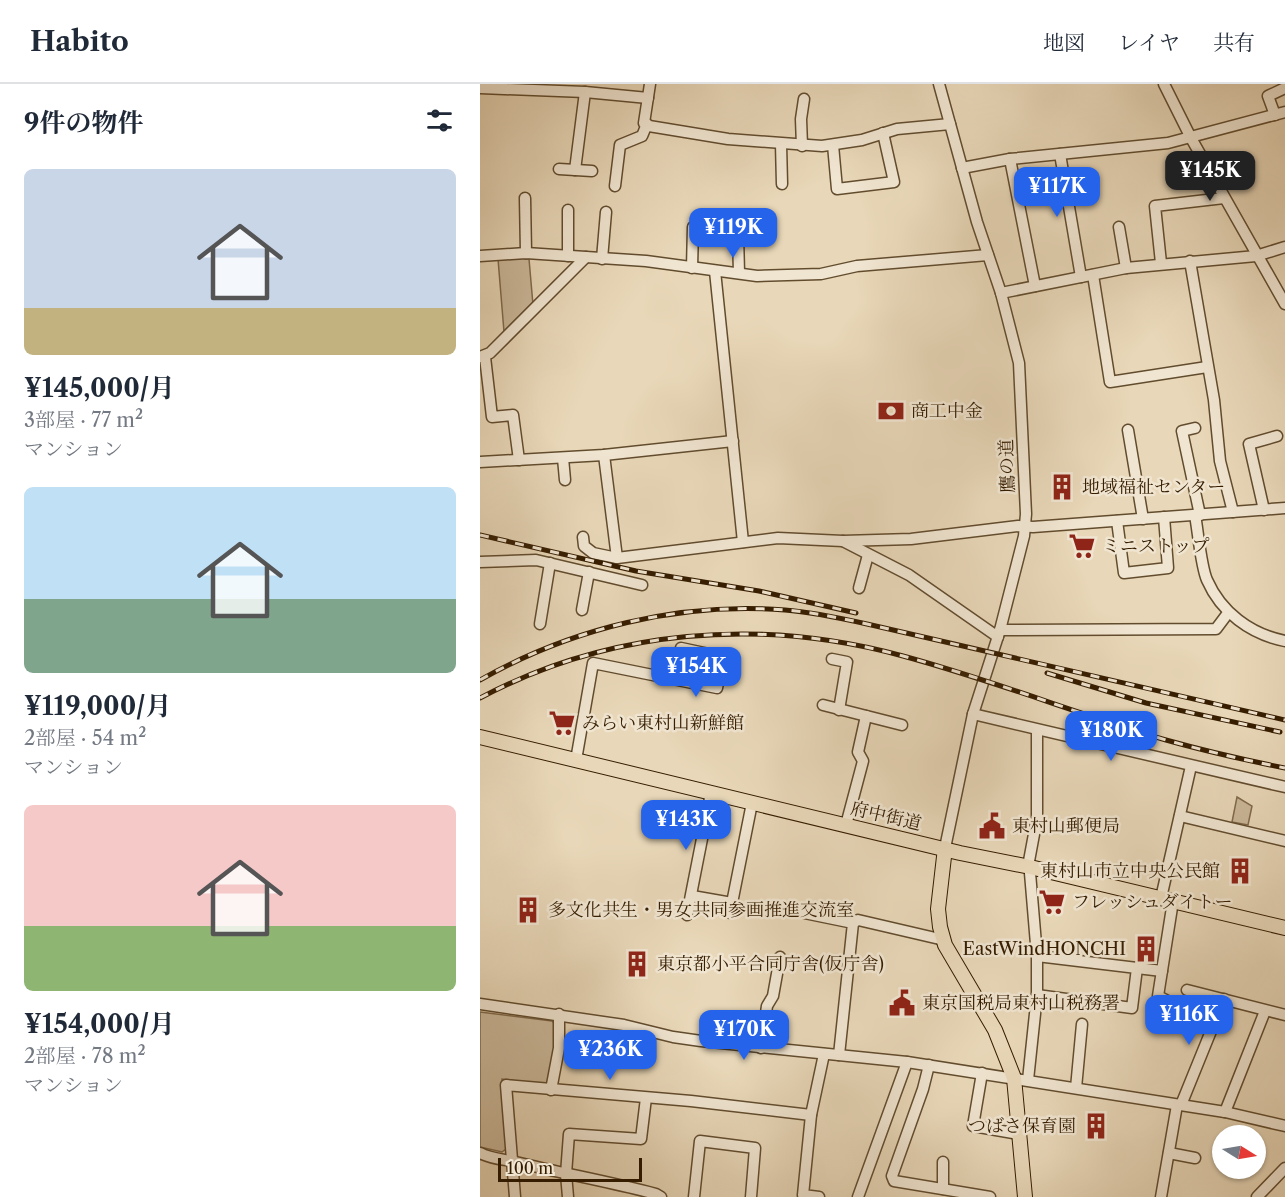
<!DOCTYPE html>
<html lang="ja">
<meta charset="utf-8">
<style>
:root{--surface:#fff;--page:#f2f2f3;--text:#1f2937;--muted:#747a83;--line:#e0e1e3;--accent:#2563eb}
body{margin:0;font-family:"Libre Caslon Text","Noto Serif JP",serif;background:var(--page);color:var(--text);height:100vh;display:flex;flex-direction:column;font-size:22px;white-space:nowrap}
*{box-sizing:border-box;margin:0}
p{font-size:20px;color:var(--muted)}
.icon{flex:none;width:33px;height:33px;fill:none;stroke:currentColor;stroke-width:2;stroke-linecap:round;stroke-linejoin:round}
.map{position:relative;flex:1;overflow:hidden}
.sheet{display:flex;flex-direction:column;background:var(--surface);width:480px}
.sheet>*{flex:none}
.needle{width:39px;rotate:101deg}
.controls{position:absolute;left:732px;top:1041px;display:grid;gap:12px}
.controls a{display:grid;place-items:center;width:54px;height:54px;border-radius:50%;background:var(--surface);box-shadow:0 2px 4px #0004;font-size:30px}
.scale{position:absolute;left:18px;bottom:15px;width:144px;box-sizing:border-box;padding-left:6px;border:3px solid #361d00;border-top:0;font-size:16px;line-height:21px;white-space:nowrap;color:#361d00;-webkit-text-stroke:4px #f0e5d1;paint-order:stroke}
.price{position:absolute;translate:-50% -51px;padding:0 14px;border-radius:12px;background:var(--accent);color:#fff;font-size:20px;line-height:39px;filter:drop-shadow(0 2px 3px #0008)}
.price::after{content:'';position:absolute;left:50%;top:36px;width:18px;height:14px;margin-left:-9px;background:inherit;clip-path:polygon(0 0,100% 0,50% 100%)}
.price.active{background:#222;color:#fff}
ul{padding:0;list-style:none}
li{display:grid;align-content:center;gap:12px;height:318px;padding:0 24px}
li span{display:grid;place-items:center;height:186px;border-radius:9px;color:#555}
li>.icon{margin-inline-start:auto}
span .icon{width:108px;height:108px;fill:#fffc;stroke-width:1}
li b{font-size:26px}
h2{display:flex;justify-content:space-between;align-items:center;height:72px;padding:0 24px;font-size:26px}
header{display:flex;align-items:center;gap:36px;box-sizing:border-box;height:84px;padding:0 30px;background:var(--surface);border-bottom:2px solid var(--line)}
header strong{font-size:28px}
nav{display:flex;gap:33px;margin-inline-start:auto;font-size:21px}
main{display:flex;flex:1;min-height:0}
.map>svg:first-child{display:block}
.green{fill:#cab799;stroke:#806a4c;stroke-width:1.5}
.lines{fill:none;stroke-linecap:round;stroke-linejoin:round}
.minor-casing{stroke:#624c2e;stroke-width:13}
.major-casing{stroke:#361d00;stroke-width:16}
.minor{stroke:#f0e5d1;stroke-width:10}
.major{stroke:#e8d7b8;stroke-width:14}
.rail-casing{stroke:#361d00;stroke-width:5}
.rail{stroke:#f0e5d1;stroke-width:3;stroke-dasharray:9;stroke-linecap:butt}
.labels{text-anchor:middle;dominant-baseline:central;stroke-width:5;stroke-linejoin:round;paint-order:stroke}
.poi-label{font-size:18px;fill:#361d00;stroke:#f0e5d1;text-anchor:start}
.street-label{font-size:18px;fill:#361d00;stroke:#f0e5d1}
</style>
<header>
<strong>Habito</strong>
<nav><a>地図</a><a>レイヤ</a><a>共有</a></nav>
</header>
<main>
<section class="sheet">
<h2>9件の物件<svg class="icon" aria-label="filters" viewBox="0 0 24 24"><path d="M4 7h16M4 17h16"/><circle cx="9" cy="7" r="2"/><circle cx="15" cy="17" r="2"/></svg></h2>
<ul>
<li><span style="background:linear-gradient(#c9d6e8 75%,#c2b280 0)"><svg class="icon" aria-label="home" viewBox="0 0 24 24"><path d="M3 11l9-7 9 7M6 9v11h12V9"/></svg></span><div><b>¥145,000/月</b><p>3部屋 · 77 m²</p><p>マンション</p></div></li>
<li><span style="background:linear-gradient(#bfe0f5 60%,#7fa58c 0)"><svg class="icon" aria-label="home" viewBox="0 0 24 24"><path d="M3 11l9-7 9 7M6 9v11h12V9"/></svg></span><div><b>¥119,000/月</b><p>2部屋 · 54 m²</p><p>マンション</p></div></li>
<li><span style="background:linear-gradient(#f6c9c9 65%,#8fb573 0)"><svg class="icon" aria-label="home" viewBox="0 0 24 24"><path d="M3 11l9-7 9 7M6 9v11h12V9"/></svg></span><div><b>¥154,000/月</b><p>2部屋 · 78 m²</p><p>マンション</p></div></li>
</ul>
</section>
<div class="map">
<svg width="805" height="1113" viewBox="0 0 805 1113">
<rect width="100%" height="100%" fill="#e8d7b8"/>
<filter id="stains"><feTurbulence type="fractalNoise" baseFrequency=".00333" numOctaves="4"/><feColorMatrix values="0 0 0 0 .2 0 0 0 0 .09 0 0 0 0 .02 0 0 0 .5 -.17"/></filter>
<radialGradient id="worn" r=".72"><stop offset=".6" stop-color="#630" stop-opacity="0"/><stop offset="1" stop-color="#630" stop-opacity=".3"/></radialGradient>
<g class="green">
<path d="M39,174L49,175L53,221L24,248L18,175Z"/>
<path d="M757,713L772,722L768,741L752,738Z"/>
<path d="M0,928L72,937L75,940L76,959L69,998L65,1001L22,995L26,1065L22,1068L0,1063Z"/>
</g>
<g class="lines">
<g class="minor-casing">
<g id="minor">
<path d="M170,0L164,39L169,42L248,55L342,62L382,56L417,45L470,40"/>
<path d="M459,0L497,138L521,209L539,279L546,430L544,452L520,546L493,630L465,764"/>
<path d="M684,0L711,54L805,220"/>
<path d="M0,4L105,8L168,14"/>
<path d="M795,31L788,12L805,4"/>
<path d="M301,60L302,100"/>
<path d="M353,61L357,105L414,98L403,49"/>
<path d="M322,62L321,35L324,15"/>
<path d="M580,70L601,193"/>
<path d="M530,75L555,202"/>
<path d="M482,84L530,75L688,59L805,28"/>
<path d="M79,85L112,87"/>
<path d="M95,86L105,8"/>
<path d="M135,102L140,61L162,52L167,40"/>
<path d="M45,114L46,169"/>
<path d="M88,126V172"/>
<path d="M639,143L646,184"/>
<path d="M258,151L259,189"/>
<path d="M0,172L46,169L166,177L277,192L341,190L377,182L508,171"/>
<path d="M122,175L126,128"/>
<path d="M710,177L734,316L740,377L753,428"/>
<path d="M681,179L675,122L744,114"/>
<path d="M212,184L213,143"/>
<path d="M235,187L263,458"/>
<path d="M613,191L630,298L727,283"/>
<path d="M521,209L646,184L776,172L805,163"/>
<path d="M0,273L10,269L106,173"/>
<path d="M5,273L12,333L33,331L39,376"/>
<path d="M715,344L702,347L720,431"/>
<path d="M648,346L663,435"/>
<path d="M124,371L137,474"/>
<path d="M83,374L85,396"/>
<path d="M0,378L124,371L253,357"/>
<path d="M784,426L769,360L797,352"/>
<path d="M715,431C718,447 721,483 727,496C741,528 770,550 805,557"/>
<path d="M637,437L644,489L688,484L684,433"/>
<path d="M103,453L104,462L113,469L137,474L298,454L363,457L431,455L538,442L553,443L805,424"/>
<path d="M363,457L429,491L518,553"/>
<path d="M0,478L56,476L162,501"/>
<path d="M379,504L388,471"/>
<path d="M102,526L109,488"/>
<path d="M60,540L70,479"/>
<path d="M520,546L736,545L748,529"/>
<path d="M352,575L367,578L359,626"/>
<path d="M343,621L422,641"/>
<path d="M493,630L805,703"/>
<path d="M96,676L113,579L237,604L243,573L201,564L195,595"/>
<path d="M700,732L805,757"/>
<path d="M366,741L383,677L378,668L386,632"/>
<path d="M212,812L252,819"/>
<path d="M681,814L711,682"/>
<path d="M693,817L678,912L695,921"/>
<path d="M295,823L373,839L359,971"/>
<path d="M250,829L272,719"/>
<path d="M207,831L231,709"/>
<path d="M373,839L378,836L464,856"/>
<path d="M657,884L682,887"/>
<path d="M707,906L805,931"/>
<path d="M557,911L652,924L657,884L557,872"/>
<path d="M0,920L144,941L193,953L221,957L427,978L745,1028L805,1042"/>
<path d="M281,964L287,922L293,912L300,873"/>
<path d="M449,981L443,1005L412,1092L414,1097L510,1113"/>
<path d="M502,989L493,1042L539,1050"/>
<path d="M548,996L557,911V872L549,777L557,734V646"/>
<path d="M596,1004L602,940"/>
<path d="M71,1006L79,964V930"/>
<path d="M701,1021L744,915"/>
<path d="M745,1028L785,927"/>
<path d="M0,1069C13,1076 26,1075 40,1079C85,1090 131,1098 176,1110L181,1113"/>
<path d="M689,1069L715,1074"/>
<path d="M463,1105V1078"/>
<path d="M35,1113L26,1001L211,1017L331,1031"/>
<path d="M88,1113L86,1090L89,1050L161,1055L166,1014"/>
<path d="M214,1113L220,1057L275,1064L271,1113"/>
<path d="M339,1113L323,1111L331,1031L344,970"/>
<path d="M378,1113L427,978"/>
<path d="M681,1113L697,1021"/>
<path d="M777,1113L805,1084"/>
</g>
</g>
<g class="major-casing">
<g id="major">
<path d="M0,653L480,769L550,783L805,844"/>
<path d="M465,764L458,825L460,843L465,861L515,946L534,994L545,1113"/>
</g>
</g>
<use href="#minor" class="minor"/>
<use href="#major" class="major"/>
<g class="rail-casing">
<g id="rail">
<path d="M0,451L156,487L279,507L376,529"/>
<path d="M567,589L666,619L800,648"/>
<path d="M0,596C92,544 199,518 305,526C332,528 360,534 387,540L805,636"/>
<path d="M0,614C130,545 281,533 423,572C512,596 598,630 686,656C725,667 765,676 805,684"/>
</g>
</g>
<use href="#rail" class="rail"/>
</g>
<defs>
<g id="bank-bare" transform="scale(2.07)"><path d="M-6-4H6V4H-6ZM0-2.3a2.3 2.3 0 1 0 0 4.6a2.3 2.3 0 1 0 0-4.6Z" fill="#8f2418" stroke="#f0e5d1" stroke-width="2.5" paint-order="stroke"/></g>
<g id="building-bare" transform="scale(2.07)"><path d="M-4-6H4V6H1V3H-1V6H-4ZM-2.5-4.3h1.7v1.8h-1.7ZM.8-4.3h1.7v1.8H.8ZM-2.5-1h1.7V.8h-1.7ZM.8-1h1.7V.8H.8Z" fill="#8f2418" stroke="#f0e5d1" stroke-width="2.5" paint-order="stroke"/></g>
<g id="supermarket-bare" transform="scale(2.07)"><path d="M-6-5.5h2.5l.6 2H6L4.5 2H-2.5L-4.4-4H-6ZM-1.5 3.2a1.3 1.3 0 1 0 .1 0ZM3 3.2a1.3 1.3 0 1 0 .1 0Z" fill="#8f2418" stroke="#f0e5d1" stroke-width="2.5" paint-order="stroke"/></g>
<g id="civic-bare" transform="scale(2.07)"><path d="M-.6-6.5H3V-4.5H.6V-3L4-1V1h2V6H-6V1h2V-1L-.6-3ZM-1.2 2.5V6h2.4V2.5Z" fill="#8f2418" stroke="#f0e5d1" stroke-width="2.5" paint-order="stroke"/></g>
</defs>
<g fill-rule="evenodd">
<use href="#bank-bare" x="411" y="327"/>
<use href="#building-bare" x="582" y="403"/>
<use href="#supermarket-bare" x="602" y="462"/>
<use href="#supermarket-bare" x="82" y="639"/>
<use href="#civic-bare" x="512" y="742"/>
<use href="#building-bare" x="760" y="787"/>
<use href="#supermarket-bare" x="572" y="818"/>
<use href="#building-bare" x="48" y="826"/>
<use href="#building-bare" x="666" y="865"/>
<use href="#building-bare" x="157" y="880"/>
<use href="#civic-bare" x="422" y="919"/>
<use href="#building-bare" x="616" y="1042"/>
</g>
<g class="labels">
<g class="poi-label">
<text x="431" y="327">商工中金</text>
<text x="602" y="403">地域福祉センター</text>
<text x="622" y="462">ミニストップ</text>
<text x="102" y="639">みらい東村山新鮮館</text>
<text x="532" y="742">東村山郵便局</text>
<text x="740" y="787" text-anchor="end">東村山市立中央公民館</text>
<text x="592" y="818">フレッシュダイトー</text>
<text x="68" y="826">多文化共生・男女共同参画推進交流室</text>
<text x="646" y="865" text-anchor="end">EastWindHONCHI</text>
<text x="177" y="880">東京都小平合同庁舎(仮庁舎)</text>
<text x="442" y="919">東京国税局東村山税務署</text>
<text x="596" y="1042" text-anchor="end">つばさ保育園</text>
</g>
<g class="street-label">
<text transform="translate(527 382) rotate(-92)">鷹の道</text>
<text transform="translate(406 732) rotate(13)">府中街道</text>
</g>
</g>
<rect width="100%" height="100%" filter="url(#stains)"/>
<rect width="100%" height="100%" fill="url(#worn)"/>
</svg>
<div class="controls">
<a><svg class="needle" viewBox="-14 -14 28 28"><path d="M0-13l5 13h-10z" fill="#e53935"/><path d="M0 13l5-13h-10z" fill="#747a83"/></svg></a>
</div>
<div class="scale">100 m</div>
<b class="price active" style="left:730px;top:118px">¥145K</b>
<b class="price" style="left:577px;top:134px">¥117K</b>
<b class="price" style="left:253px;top:175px">¥119K</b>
<b class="price" style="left:216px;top:614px">¥154K</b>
<b class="price" style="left:631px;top:678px">¥180K</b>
<b class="price" style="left:206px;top:767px">¥143K</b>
<b class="price" style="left:709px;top:962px">¥116K</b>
<b class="price" style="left:264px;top:977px">¥170K</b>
<b class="price" style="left:130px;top:997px">¥236K</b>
</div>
</main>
